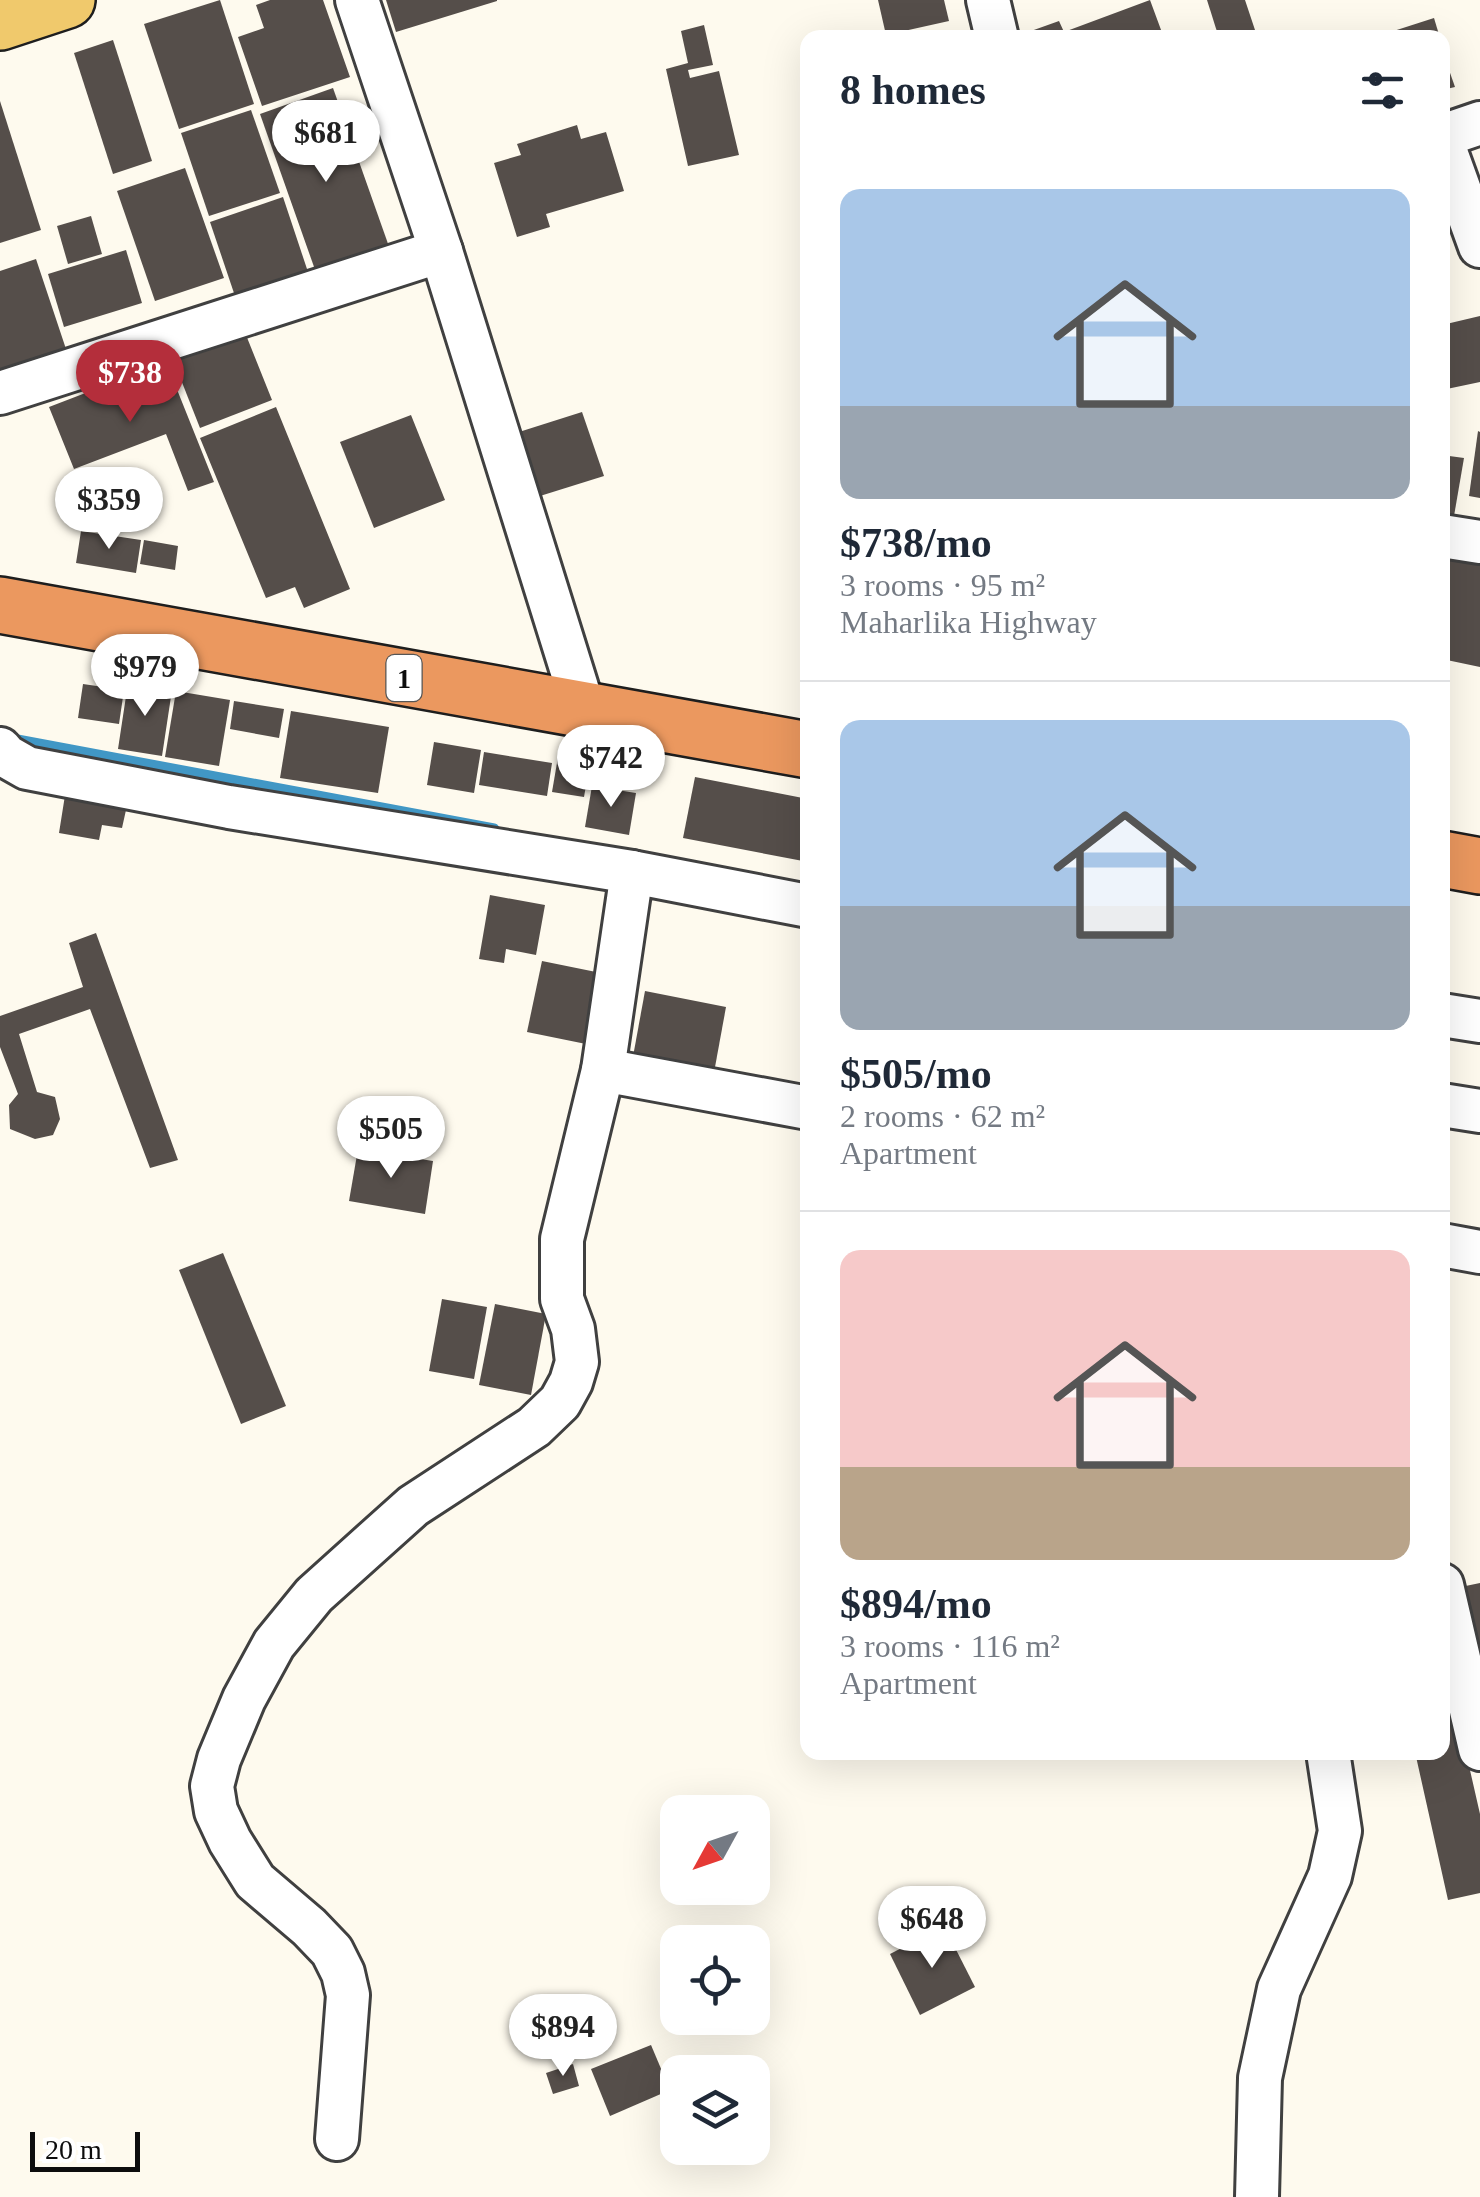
<!DOCTYPE html>
<meta charset="utf-8">
<style>
:root{--surface:#fff;--page:#f6f6f7;--text:#1f2937;--muted:#747a83;--line:#e0e1e3;--accent:#b42e3b}
body{margin:0;font-family:"Times New Roman",serif;background:var(--page);color:var(--text);height:100vh;display:flex;flex-direction:column;font-size:38px;white-space:nowrap}
*{box-sizing:border-box;margin:0}
p{font-size:32px;color:var(--muted)}
.icon{flex:none;width:55px;height:55px;fill:none;stroke:currentColor;stroke-width:2;stroke-linecap:round;stroke-linejoin:round}
.map{position:relative;flex:1;overflow:hidden}
.side{position:absolute;left:800px;top:30px;width:650px;height:1730px;display:flex;flex-direction:column;background:var(--surface);border-radius:20px;box-shadow:0 10px 40px #0002}
.side>*{flex:none}
.needle{width:65px;rotate:230deg}
.buttons{position:absolute;left:660px;top:1795px;display:grid;gap:20px}
.buttons a{display:grid;place-items:center;width:110px;height:110px;border-radius:20px;background:var(--surface);box-shadow:0 10px 40px #0002;font-size:50px}
.scale{position:absolute;left:30px;bottom:25px;width:110px;box-sizing:border-box;padding-left:10px;border:5px solid #0d0d0d;border-top:0;font-size:28px;line-height:35px;white-space:nowrap;color:#0d0d0d;-webkit-text-stroke:8px #fff;paint-order:stroke}
.price{position:absolute;translate:-50% -85px;padding:0 22px;border-radius:35px;background:#fff;color:#222;font-size:32px;line-height:65px;filter:drop-shadow(0 2px 5px #0008)}
.price::after{content:'';position:absolute;left:50%;top:60px;width:30px;height:22px;margin-left:-15px;background:inherit;clip-path:polygon(0 0,100% 0,50% 100%)}
.price.current{background:var(--accent);color:#fff}
ul{padding:0;list-style:none}
li{display:grid;align-content:center;gap:20px;height:530px;padding:0 40px}
li+li{border-top:2px solid var(--line)}
li span{display:grid;place-items:center;height:310px;border-radius:20px;color:#555}
li>.icon{margin-inline-start:auto}
span .icon{width:180px;height:180px;fill:#fffc;stroke-width:1}
li b{font-size:42px}
h2{display:flex;justify-content:space-between;align-items:center;height:120px;padding:0 40px;font-size:42px}
.map>svg:first-child{display:block}
.lines{fill:none;stroke-linecap:round;stroke-linejoin:round}
.stream{stroke:#4197c5;stroke-width:11}
.building{fill:#554e4a}
.minor-casing{stroke:#404040;stroke-width:48}
.major-casing{stroke:#1e1e1e;stroke-width:60}
.highway-casing{stroke:#1e1e1e;stroke-width:60}
.minor{stroke:#fff;stroke-width:42}
.major{stroke:#f0c96c;stroke-width:55}
.highway{stroke:#eb985f;stroke-width:55}
.labels{text-anchor:middle;dominant-baseline:central;stroke-width:10;stroke-linejoin:round;paint-order:stroke}
.shield{fill:#fff;stroke:#565656;stroke-width:2.5}
.shield-label{font-size:28px;font-weight:bold;fill:#0d0d0d}
</style>
<div class="map">
<svg width="1480" height="2197" viewBox="0 0 1480 2197">
<rect width="100%" height="100%" fill="#fefaee"/>
<g class="lines">
<path class="stream" d="M12,739L494,829"/>
</g>
<g class="building">
<path d="M220,0L254,104L179,129L144,24Z"/>
<path d="M270,0H323L350,77L262,106L238,37L264,28L256,5Z"/>
<path d="M386,0H497V1L396,32Z"/>
<path d="M878,0H944L949,21L886,35Z"/>
<path d="M1150,0L1164,38H1033L1031,31L1059,21L1064,32Z"/>
<path d="M1207,0H1245L1257,36L1219,38Z"/>
<path d="M1434,18L1440,38H1375V37Z"/>
<path d="M704,25L713,65L688,70L690,78L719,71L739,155L688,166L666,69L688,63L681,31Z"/>
<path d="M113,40L152,161L113,174L74,53Z"/>
<path d="M1442,50L1455,87L1442,90Z"/>
<path d="M333,88L392,255L319,281L260,114Z"/>
<path d="M0,101L41,230L0,243Z"/>
<path d="M251,110L280,193L209,216L181,133Z"/>
<path d="M577,125L581,139L606,132L624,191L546,214L550,227L517,237L494,163L521,155L517,144Z"/>
<path d="M185,168L224,278L155,301L117,191Z"/>
<path d="M283,197L310,278L237,302L210,222Z"/>
<path d="M91,216L102,254L68,264L57,226Z"/>
<path d="M126,250L142,303L64,327L48,274Z"/>
<path d="M36,259L67,352L0,374V271Z"/>
<path d="M1480,316V382L1442,390V325Z"/>
<path d="M244,330L272,400L200,428L172,357Z"/>
<path d="M148,369L158,395L176,387L214,482L188,491L166,434L74,469L49,407Z"/>
<path d="M276,407L350,589L304,608L295,587L266,598L200,438Z"/>
<path d="M582,412L604,476L540,496L519,432Z"/>
<path d="M411,415L445,500L374,528L340,442Z"/>
<path d="M1478,431L1480,432V498L1469,496Z"/>
<path d="M1442,455L1464,458L1454,516L1442,513Z"/>
<path d="M81,531L141,540L136,573L76,563Z"/>
<path d="M144,540L178,546L175,570L140,564Z"/>
<path d="M1442,549L1480,558V667L1442,659Z"/>
<path d="M128,683L172,690L162,756L118,749Z"/>
<path d="M83,684L124,690L119,724L78,718Z"/>
<path d="M176,691L230,700L219,766L165,757Z"/>
<path d="M234,701L284,709L279,738L230,729Z"/>
<path d="M291,711L389,727L378,793L280,778Z"/>
<path d="M434,742L481,750L474,793L427,785Z"/>
<path d="M484,752L552,763L547,796L479,785Z"/>
<path d="M558,757L590,763L584,797L552,792Z"/>
<path d="M695,777L808,799V836L803,861L683,838Z"/>
<path d="M592,786L636,793L629,835L585,827Z"/>
<path d="M66,789L128,801L122,828L102,825L99,840L59,833Z"/>
<path d="M490,895L545,905L536,955L506,949L504,963L479,959Z"/>
<path d="M96,933L178,1160L150,1168L90,1009L19,1034L37,1092L55,1097L60,1119L53,1135L35,1139L10,1129L9,1105L18,1094L0,1047V1016L83,987L69,943Z"/>
<path d="M542,961L601,973L586,1044L527,1032Z"/>
<path d="M645,991L726,1007L713,1078L632,1062Z"/>
<path d="M358,1149L433,1161L425,1214L349,1201Z"/>
<path d="M223,1253L286,1406L241,1424L179,1270Z"/>
<path d="M442,1299L487,1307L474,1379L429,1371Z"/>
<path d="M495,1304L546,1314L531,1395L479,1385Z"/>
<path d="M1480,1583V1663L1456,1588Z"/>
<path d="M1454,1700L1480,1814V1893L1448,1900L1415,1752H1442V1702Z"/>
<path d="M944,1926L975,1987L920,2015L890,1954Z"/>
<path d="M651,2045L670,2090L610,2116L591,2069Z"/>
<path d="M573,2064L579,2086L553,2094L546,2073Z"/>
</g>
<g class="lines">
<g class="minor-casing">
<g id="minor">
<path d="M357,0L441,251L584,710"/>
<path d="M988,0L997,38"/>
<path d="M1442,136L1480,123"/>
<path d="M1442,141L1480,246"/>
<path d="M0,393L441,251"/>
<path d="M1442,536L1480,542"/>
<path d="M0,749L6,756L27,768L229,807L632,872"/>
<path d="M1442,1015L1480,1021"/>
<path d="M603,1070L808,1108"/>
<path d="M1442,1105L1480,1111"/>
<path d="M1442,1245L1480,1252"/>
<path d="M1442,1585L1480,1749"/>
<path d="M337,2139L348,1995L343,1973L332,1951L309,1927L255,1881L230,1841L216,1811L212,1786L219,1759L244,1699L274,1644L314,1595L413,1506L534,1427L560,1402L571,1382L577,1362L573,1329L562,1299V1239L603,1070L632,872L808,906"/>
<path d="M1257,2197L1260,2078L1279,1989L1330,1876L1340,1831L1328,1752"/>
</g>
</g>
<g class="major-casing">
<path id="major" d="M0,22L67,0"/>
</g>
<g class="highway-casing">
<g id="highway">
<path d="M0,605L808,750"/>
<path d="M1442,859L1480,866"/>
</g>
</g>
<use href="#minor" class="minor"/>
<use href="#major" class="major"/>
<use href="#highway" class="highway"/>
</g>
<g class="labels">
<rect class="shield" x="386.5" y="655" width="35" height="46" rx="8"/>
<g class="shield-label">
<text x="404" y="678">1</text>
</g>
</g>
</svg>
<div class="buttons">
<a><svg class="needle" viewBox="-14 -14 28 28"><path d="M0-13l5 13h-10z" fill="#e53935"/><path d="M0 13l5-13h-10z" fill="#747a83"/></svg></a>
<a><svg class="icon" aria-label="locate" viewBox="0 0 24 24"><circle cx="12" cy="12" r="6"/><path d="M12 2v4M12 18v4M2 12h4M18 12h4"/></svg></a>
<a><svg class="icon" aria-label="layers" viewBox="0 0 24 24"><path d="M12 4l9 5-9 5-9-5zM3 14l9 5 9-5"/></svg></a>
</div>
<div class="scale">20 m</div>
<b class="price" style="left:326px;top:185px">$681</b>
<b class="price current" style="left:130px;top:425px">$738</b>
<b class="price" style="left:109px;top:552px">$359</b>
<b class="price" style="left:145px;top:719px">$979</b>
<b class="price" style="left:611px;top:810px">$742</b>
<b class="price" style="left:391px;top:1181px">$505</b>
<b class="price" style="left:932px;top:1971px">$648</b>
<b class="price" style="left:563px;top:2079px">$894</b>
<section class="side">
<h2>8 homes<svg class="icon" aria-label="filters" viewBox="0 0 24 24"><path d="M4 7h16M4 17h16"/><circle cx="9" cy="7" r="2"/><circle cx="15" cy="17" r="2"/></svg></h2>
<ul>
<li><span style="background:linear-gradient(#a9c7e8 70%,#9aa5b1 0)"><svg class="icon" aria-label="home" viewBox="0 0 24 24"><path d="M3 11l9-7 9 7M6 9v11h12V9"/></svg></span><div><b>$738/mo</b><p>3 rooms · 95 m²</p><p>Maharlika Highway</p></div></li>
<li><span style="background:linear-gradient(#a9c7e8 60%,#9aa5b1 0)"><svg class="icon" aria-label="home" viewBox="0 0 24 24"><path d="M3 11l9-7 9 7M6 9v11h12V9"/></svg></span><div><b>$505/mo</b><p>2 rooms · 62 m²</p><p>Apartment</p></div></li>
<li><span style="background:linear-gradient(#f6c9c9 70%,#b9a48a 0)"><svg class="icon" aria-label="home" viewBox="0 0 24 24"><path d="M3 11l9-7 9 7M6 9v11h12V9"/></svg></span><div><b>$894/mo</b><p>3 rooms · 116 m²</p><p>Apartment</p></div></li>
</ul>
</section>
</div>
